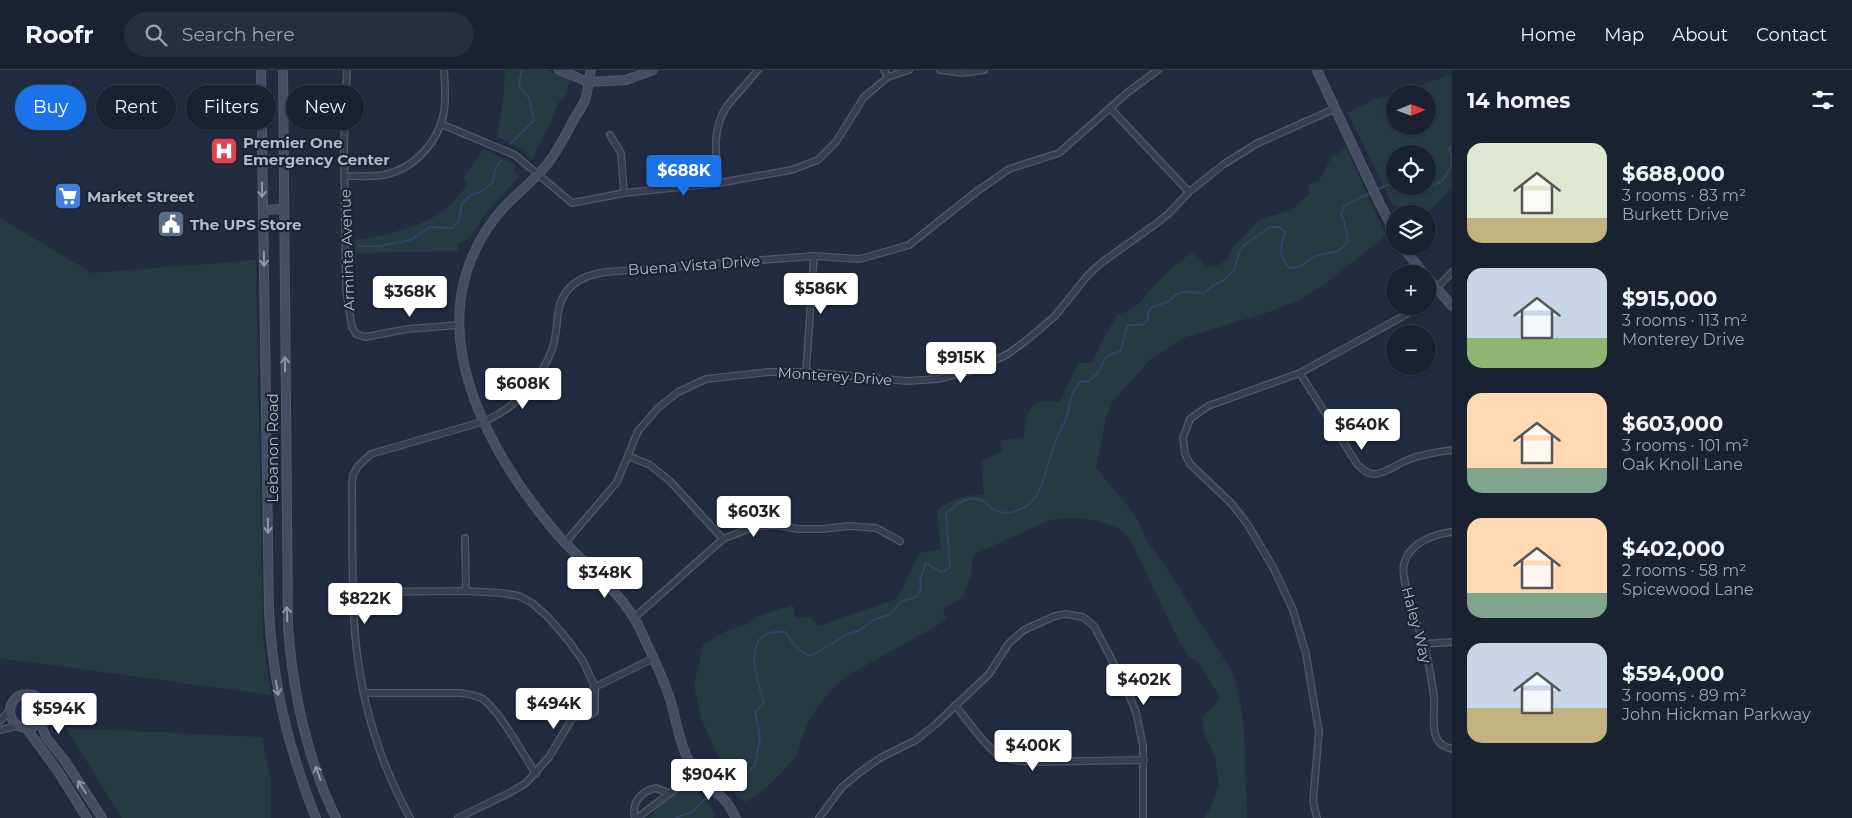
<!DOCTYPE html>
<meta charset="utf-8">
<style>
:root{--surface:#1a2131;--page:#272e3d;--text:#f1f3f6;--muted:#9fa3ab;--line:#383e4d;--accent:#1a73e8}
body{margin:0;font-family:Montserrat,sans-serif;background:var(--page);color:var(--text);height:100vh;display:flex;flex-direction:column;font-size:19px;white-space:nowrap}
*{box-sizing:border-box;margin:0}
p{font-size:16px;color:var(--muted)}
.icon{flex:none;width:28px;height:28px;fill:none;stroke:currentColor;stroke-width:2;stroke-linecap:round;stroke-linejoin:round}
.map{position:relative;flex:1;overflow:hidden}
.drawer{display:flex;flex-direction:column;background:var(--surface);width:400px}
.drawer>*{flex:none}
.banner{position:absolute;left:15px;top:15px;width:475px;height:45px;display:flex;gap:10px}
.needle{width:32px;rotate:89deg}
.buttons{position:absolute;left:1386px;top:15px;display:grid;gap:10px}
.buttons a{display:grid;place-items:center;width:50px;height:50px;border-radius:50%;background:var(--surface);box-shadow:0 1px 4px #0004,0 0 0 1px var(--line);font-size:25px}
.price{position:absolute;translate:-50% -42px;padding:0 11px;border-radius:5px;background:#fff;color:#222;font-size:16px;line-height:32px;filter:drop-shadow(0 1px 2px #0008)}
.price::after{content:'';position:absolute;left:50%;top:30px;width:15px;height:11px;margin-left:-8px;background:inherit;clip-path:polygon(0 0,100% 0,50% 100%)}
.price.on{background:var(--accent);color:#fff}
ul{padding:0;list-style:none}
li{display:flex;align-items:center;gap:15px;height:125px;padding:0 15px}
li span{display:grid;place-items:center;flex:none;width:140px;height:100px;border-radius:15px;color:#555}
li>.icon{margin-inline-start:auto}
span .icon{width:60px;height:60px;fill:#fffc;stroke-width:1}
li b{font-size:21px}
h2{display:flex;justify-content:space-between;align-items:center;height:60px;padding:0 15px;font-size:21px}
.tag{padding:0 18px;border-radius:22px;background:var(--surface);box-shadow:0 1px 4px #0004,0 0 0 1px var(--line);font-size:18px;line-height:45px}
.tag.on{background:var(--accent);color:#fff}
header{display:flex;align-items:center;gap:30px;box-sizing:border-box;height:70px;padding:0 25px;background:var(--surface);border-bottom:1px solid var(--line)}
header strong{font-size:24px}
nav{display:flex;gap:28px;margin-inline-start:auto;font-size:18px}
.search{width:350px;height:45px;background:var(--page);display:flex;align-items:center;gap:12px;box-sizing:border-box;padding:0 18px;border-radius:28px;color:var(--muted);font-size:19px}
main{display:flex;flex:1;min-height:0}
.map>svg:first-child{display:block}
.green{fill:#243b42;fill-rule:evenodd}
.lines{fill:none;stroke-linecap:round;stroke-linejoin:round}
.stream{stroke:#324368;stroke-width:2}
.street-casing{stroke:#51596b;stroke-width:8}
.secondary-casing{stroke:#51596b;stroke-width:10}
.street{stroke:#363f50;stroke-width:5.5}
.secondary{stroke:#444d64;stroke-width:8}
.oneway{stroke:#8c94a7}
.labels{text-anchor:middle;dominant-baseline:central;stroke-width:4.5;stroke-linejoin:round;paint-order:stroke}
.poi-label{font-size:15px;font-weight:bold;fill:#b2bacb;stroke:#1b2335;text-anchor:start}
.street-label{font-size:15px;fill:#b2bacb;stroke:#1b2335}
</style>
<header>
<strong>Roofr</strong>
<div class="search"><svg class="icon" aria-label="search" viewBox="0 0 24 24"><circle cx="10" cy="10" r="6"/><path d="M15 15l6 6"/></svg>Search here</div>
<nav><a>Home</a><a>Map</a><a>About</a><a>Contact</a></nav>
</header>
<main>
<div class="map">
<svg width="1452" height="748" viewBox="0 0 1452 748">
<rect width="100%" height="100%" fill="#222c41"/>
<g class="green">
<path d="M505,0H546L570,9L565,28L558,33L549,58L542,68L532,90C524,78 510,73 497,67L503,32Z"/>
<path d="M1452,4V118L1426,143L1413,133L1399,137L1393,135L1348,43L1373,30L1395,24V56H1428V24H1397ZM1395,84H1428V116H1395Z"/>
<path d="M1346,77L1386,165L1328,212L1299,230L1266,243L1183,268L1150,290L1113,331L1106,348L1096,398L1136,446L1147,471L1172,506L1201,554L1233,603L1241,636L1244,661L1247,748H1204L1211,737L1219,716L1215,687L1204,662L1202,647L1217,633L1220,628L1199,593L1189,587L1179,571L1129,468L1118,458L1097,451L1075,448L1050,450L973,485L970,509L963,527L943,539L947,550L852,603L835,616L818,636L809,650L801,671L798,683L783,701L767,717L746,732L737,726L717,704L720,697L718,685L703,653L694,616L703,575L726,561L745,555L754,547L793,535L795,548L810,547L818,556L896,529L904,516L919,483L941,479L937,440C953,429 965,424 984,425L981,392L1002,381L1000,371L1024,367C1024,353 1027,334 1043,331C1048,330 1055,331 1060,332L1078,293H1092L1103,269L1118,244C1138,240 1144,226 1157,213C1168,201 1181,191 1193,181L1207,197L1216,196L1229,189L1230,181L1260,149L1290,141L1310,124L1308,114L1319,111L1331,88Z"/>
<path d="M484,79L516,95L513,101L519,107L485,144L470,168L457,174L459,181L355,183L354,170C383,166 424,157 447,138C455,131 461,122 468,114L463,108Z"/>
<path d="M0,148L92,203L256,190L263,569L271,625L0,588Z"/>
<path d="M66,658L262,667L271,710V748H122Z"/>
<path d="M689,713L716,743L713,748H650L656,739Z"/>
</g>
<g class="lines">
<g class="stream">
<path d="M510,74L534,50L529,28L520,18L519,12L522,0"/>
<path d="M1376,120L1387,115L1415,119L1435,115L1442,111L1452,95V86L1448,78L1452,77"/>
<path d="M359,176H380L411,170L430,157L453,158L459,150L462,134L471,125L482,121L493,112L495,99L502,89"/>
<path d="M719,721L743,707L755,696L760,668L755,642L764,633C755,605 740,557 786,562C793,574 797,581 811,586L848,564L860,560L875,549L889,545L902,531L917,527L921,518L920,510L926,493L941,502L948,499L950,495L946,444C956,435 969,423 983,431C987,433 990,438 995,440C1005,446 1022,441 1030,433C1045,419 1047,391 1055,373C1058,364 1064,355 1067,345C1072,329 1069,324 1081,311L1087,312L1097,304L1105,289L1109,285L1120,281C1124,273 1124,264 1128,255H1142L1148,250C1148,235 1153,237 1165,233C1170,231 1174,225 1179,223C1186,220 1196,223 1203,224L1212,216L1224,210L1235,199L1239,182L1244,175L1270,157H1279L1285,162C1280,175 1278,190 1291,198C1305,198 1306,190 1316,186C1331,181 1338,186 1348,171L1344,150L1341,144L1344,136L1372,122"/>
<path d="M676,748L692,742L704,730L715,723"/>
</g>
<g class="street-casing">
<g id="street">
<path d="M347,0L344,79L346,220L352,257L356,264L365,267L408,259L459,255"/>
<path d="M884,0L888,7"/>
<path d="M940,0L962,3L984,0"/>
<path d="M1111,39L1189,122"/>
<path d="M441,54L515,85L572,133L624,123L719,113L791,100L818,90L836,72L864,27L888,7L909,0"/>
<path d="M610,65L621,83L624,123"/>
<path d="M344,106C357,106 370,107 383,105C414,99 438,73 444,42C446,29 445,14 444,0"/>
<path d="M719,113C716,87 711,59 727,36C737,24 748,12 758,0"/>
<path d="M1428,227L1452,202"/>
<path d="M806,302L814,186"/>
<path d="M1300,303L1357,394C1362,399 1367,404 1374,404C1385,404 1398,393 1410,389C1424,384 1437,382 1452,380"/>
<path d="M628,386L650,395L670,411L723,469"/>
<path d="M1452,462C1434,464 1409,473 1404,494C1400,510 1417,554 1423,571C1426,581 1428,591 1430,601C1431,609 1433,618 1434,627C1435,640 1431,657 1437,669C1440,675 1446,677 1452,679"/>
<path d="M465,468L466,521"/>
<path d="M565,473L617,412L638,361L658,338L678,322L706,309L768,302H806L907,311L938,309L971,301L1008,284L1033,265L1055,246L1088,205L1101,193L1157,153L1169,143L1189,122L1224,94L1256,74L1334,39"/>
<path d="M353,522L466,521L501,523L519,526L532,533L548,547L568,570L583,591L595,617V642L588,646L573,647"/>
<path d="M634,548L723,469L753,457L776,455L798,459H823L849,456L876,458L900,471"/>
<path d="M1424,574L1452,572"/>
<path d="M364,623H460C468,624 476,625 483,629C502,644 522,683 536,704"/>
<path d="M955,635C967,650 982,672 996,683C1007,691 1022,691 1034,692L1144,690"/>
<path d="M0,651L9,641"/>
<path d="M0,660L17,656"/>
<path d="M410,748C379,691 360,627 355,563C351,513 353,463 352,414L353,405L358,396L371,384L485,351C516,337 539,312 552,280C556,268 557,255 558,243C562,216 582,205 606,202L814,186L860,189L909,175L976,122L1009,99L1059,83L1128,22L1158,0"/>
<path d="M458,748L511,722L526,713L549,687L573,647L595,617L654,588"/>
<path d="M635,748C631,733 641,721 656,718L668,723"/>
<path d="M637,748L697,703"/>
<path d="M819,748L842,717L859,703L880,688L916,670L936,654L989,604L1009,573L1024,560L1055,546L1066,544L1083,547L1094,556L1124,613L1136,642L1143,676V748"/>
<path d="M1317,748L1313,731L1319,662L1306,584L1293,540L1274,499L1248,455L1232,434L1190,394L1185,384L1183,368L1190,349L1208,336L1300,303L1407,244L1417,236"/>
</g>
</g>
<g class="secondary-casing">
<g id="secondary">
<path d="M261,0L269,541C272,596 281,648 299,701C304,716 309,733 316,748"/>
<path d="M283,0L288,557C293,622 307,689 336,748"/>
<path d="M559,0L588,12L626,10L653,0"/>
<path d="M591,0C589,10 588,21 585,30C582,37 578,43 574,49C565,66 557,83 544,98C533,111 519,122 507,134C489,153 475,176 467,201C437,293 500,397 557,464C582,493 614,515 634,548C639,555 642,564 646,572C656,593 666,614 672,636C677,653 679,671 687,687C696,706 714,717 727,733C730,737 733,743 736,748"/>
<path d="M1317,0L1379,132L1395,163"/>
<path d="M263,140L284,139"/>
<path d="M1402,176L1424,204"/>
<path d="M1428,208L1452,236"/>
<circle cx="27" cy="641" r="17"/>
<path d="M40,652L46,667L65,691L102,748"/>
<path d="M27,659L59,703L87,748"/>
</g>
</g>
<use href="#street" class="street"/>
<use href="#secondary" class="secondary"/>
</g>
<defs><path id="oneway-shaft" d="M-6 0H5M1.5-3L5.5 0L1.5 3" fill="none" stroke-width="1.6" stroke-linecap="round" stroke-linejoin="round" transform="scale(1.25)"/></defs>
<g class="oneway">
<use href="#oneway-shaft" transform="translate(262 120) rotate(89)"/>
<use href="#oneway-shaft" transform="translate(264 189) rotate(89)"/>
<use href="#oneway-shaft" transform="translate(285 294) rotate(-90)"/>
<use href="#oneway-shaft" transform="translate(268 456) rotate(89)"/>
<use href="#oneway-shaft" transform="translate(287 544) rotate(-92)"/>
<use href="#oneway-shaft" transform="translate(277 618) rotate(80)"/>
<use href="#oneway-shaft" transform="translate(318 703) rotate(-110)"/>
<use href="#oneway-shaft" transform="translate(82 717) rotate(-123)"/>
</g>
<defs>
<g id="hospital-square" transform="scale(1.4375)"><rect x="-9" y="-9" width="18" height="18" rx="4" fill="#e0444e" stroke="#1b2335"/><path d="M-5-5h3v3.5h4V-5h3V5h-3V1.5h-4V5h-3Z" fill="#fff"/></g>
<g id="supermarket-square" transform="scale(1.4375)"><rect x="-9" y="-9" width="18" height="18" rx="4" fill="#3f7fe0" stroke="#1b2335"/><path d="M-6-5.5h2.5l.6 2H6L4.5 2H-2.5L-4.4-4H-6ZM-1.5 3.2a1.3 1.3 0 1 0 .1 0ZM3 3.2a1.3 1.3 0 1 0 .1 0Z" fill="#fff"/></g>
<g id="civic-square" transform="scale(1.4375)"><rect x="-9" y="-9" width="18" height="18" rx="4" fill="#5c6f8a" stroke="#1b2335"/><path d="M-.6-6.5H3V-4.5H.6V-3L4-1V1h2V6H-6V1h2V-1L-.6-3ZM-1.2 2.5V6h2.4V2.5Z" fill="#fff"/></g>
</defs>
<g fill-rule="evenodd">
<use href="#hospital-square" x="224" y="81"/>
<use href="#supermarket-square" x="68" y="126"/>
<use href="#civic-square" x="171" y="154"/>
</g>
<g class="labels">
<g class="poi-label">
<text x="243" y="72">Premier One<tspan x="243" dy="17">Emergency Center</tspan></text>
<text x="87" y="126">Market Street</text>
<text x="190" y="154">The UPS Store</text>
</g>
<g class="street-label">
<text transform="translate(347 180) rotate(-92)">Arminta Avenue</text>
<text transform="translate(694 195) rotate(-4)">Buena Vista Drive</text>
<text transform="translate(835 306) rotate(4)">Monterey Drive</text>
<text transform="translate(272 378) rotate(-90)">Lebanon Road</text>
<text transform="translate(1417 555) rotate(75)">Haley Way</text>
</g>
</g>
</svg>
<div class="buttons">
<a><svg class="needle" viewBox="-14 -14 28 28"><path d="M0-13l5 13h-10z" fill="#e53935"/><path d="M0 13l5-13h-10z" fill="#9fa3ab"/></svg></a>
<a><svg class="icon" aria-label="locate" viewBox="0 0 24 24"><circle cx="12" cy="12" r="6"/><path d="M12 2v4M12 18v4M2 12h4M18 12h4"/></svg></a>
<a><svg class="icon" aria-label="layers" viewBox="0 0 24 24"><path d="M12 4l9 5-9 5-9-5zM3 14l9 5 9-5"/></svg></a>
<a>+</a>
<a>−</a>
</div>
<b class="price on" style="left:684px;top:127px">$688K</b>
<b class="price" style="left:821px;top:245px">$586K</b>
<b class="price" style="left:410px;top:248px">$368K</b>
<b class="price" style="left:961px;top:314px">$915K</b>
<b class="price" style="left:523px;top:340px">$608K</b>
<b class="price" style="left:1362px;top:381px">$640K</b>
<b class="price" style="left:754px;top:468px">$603K</b>
<b class="price" style="left:605px;top:529px">$348K</b>
<b class="price" style="left:365px;top:555px">$822K</b>
<b class="price" style="left:1144px;top:636px">$402K</b>
<b class="price" style="left:554px;top:660px">$494K</b>
<b class="price" style="left:59px;top:665px">$594K</b>
<b class="price" style="left:1033px;top:702px">$400K</b>
<b class="price" style="left:709px;top:731px">$904K</b>
<div class="banner">
<a class="tag on">Buy</a>
<a class="tag">Rent</a>
<a class="tag">Filters</a>
<a class="tag">New</a>
</div>
</div>
<section class="drawer">
<h2>14 homes<svg class="icon" aria-label="filters" viewBox="0 0 24 24"><path d="M4 7h16M4 17h16"/><circle cx="9" cy="7" r="2"/><circle cx="15" cy="17" r="2"/></svg></h2>
<ul>
<li><span style="background:linear-gradient(#dfe7d0 75%,#c2b280 0)"><svg class="icon" aria-label="home" viewBox="0 0 24 24"><path d="M3 11l9-7 9 7M6 9v11h12V9"/></svg></span><div><b>$688,000</b><p>3 rooms · 83 m²</p><p>Burkett Drive</p></div></li>
<li><span style="background:linear-gradient(#c9d6e8 70%,#8fb573 0)"><svg class="icon" aria-label="home" viewBox="0 0 24 24"><path d="M3 11l9-7 9 7M6 9v11h12V9"/></svg></span><div><b>$915,000</b><p>3 rooms · 113 m²</p><p>Monterey Drive</p></div></li>
<li><span style="background:linear-gradient(#ffd9b3 75%,#7fa58c 0)"><svg class="icon" aria-label="home" viewBox="0 0 24 24"><path d="M3 11l9-7 9 7M6 9v11h12V9"/></svg></span><div><b>$603,000</b><p>3 rooms · 101 m²</p><p>Oak Knoll Lane</p></div></li>
<li><span style="background:linear-gradient(#ffd9b3 75%,#7fa58c 0)"><svg class="icon" aria-label="home" viewBox="0 0 24 24"><path d="M3 11l9-7 9 7M6 9v11h12V9"/></svg></span><div><b>$402,000</b><p>2 rooms · 58 m²</p><p>Spicewood Lane</p></div></li>
<li><span style="background:linear-gradient(#c9d6e8 65%,#c2b280 0)"><svg class="icon" aria-label="home" viewBox="0 0 24 24"><path d="M3 11l9-7 9 7M6 9v11h12V9"/></svg></span><div><b>$594,000</b><p>3 rooms · 89 m²</p><p>John Hickman Parkway</p></div></li>
</ul>
</section>
</main>
